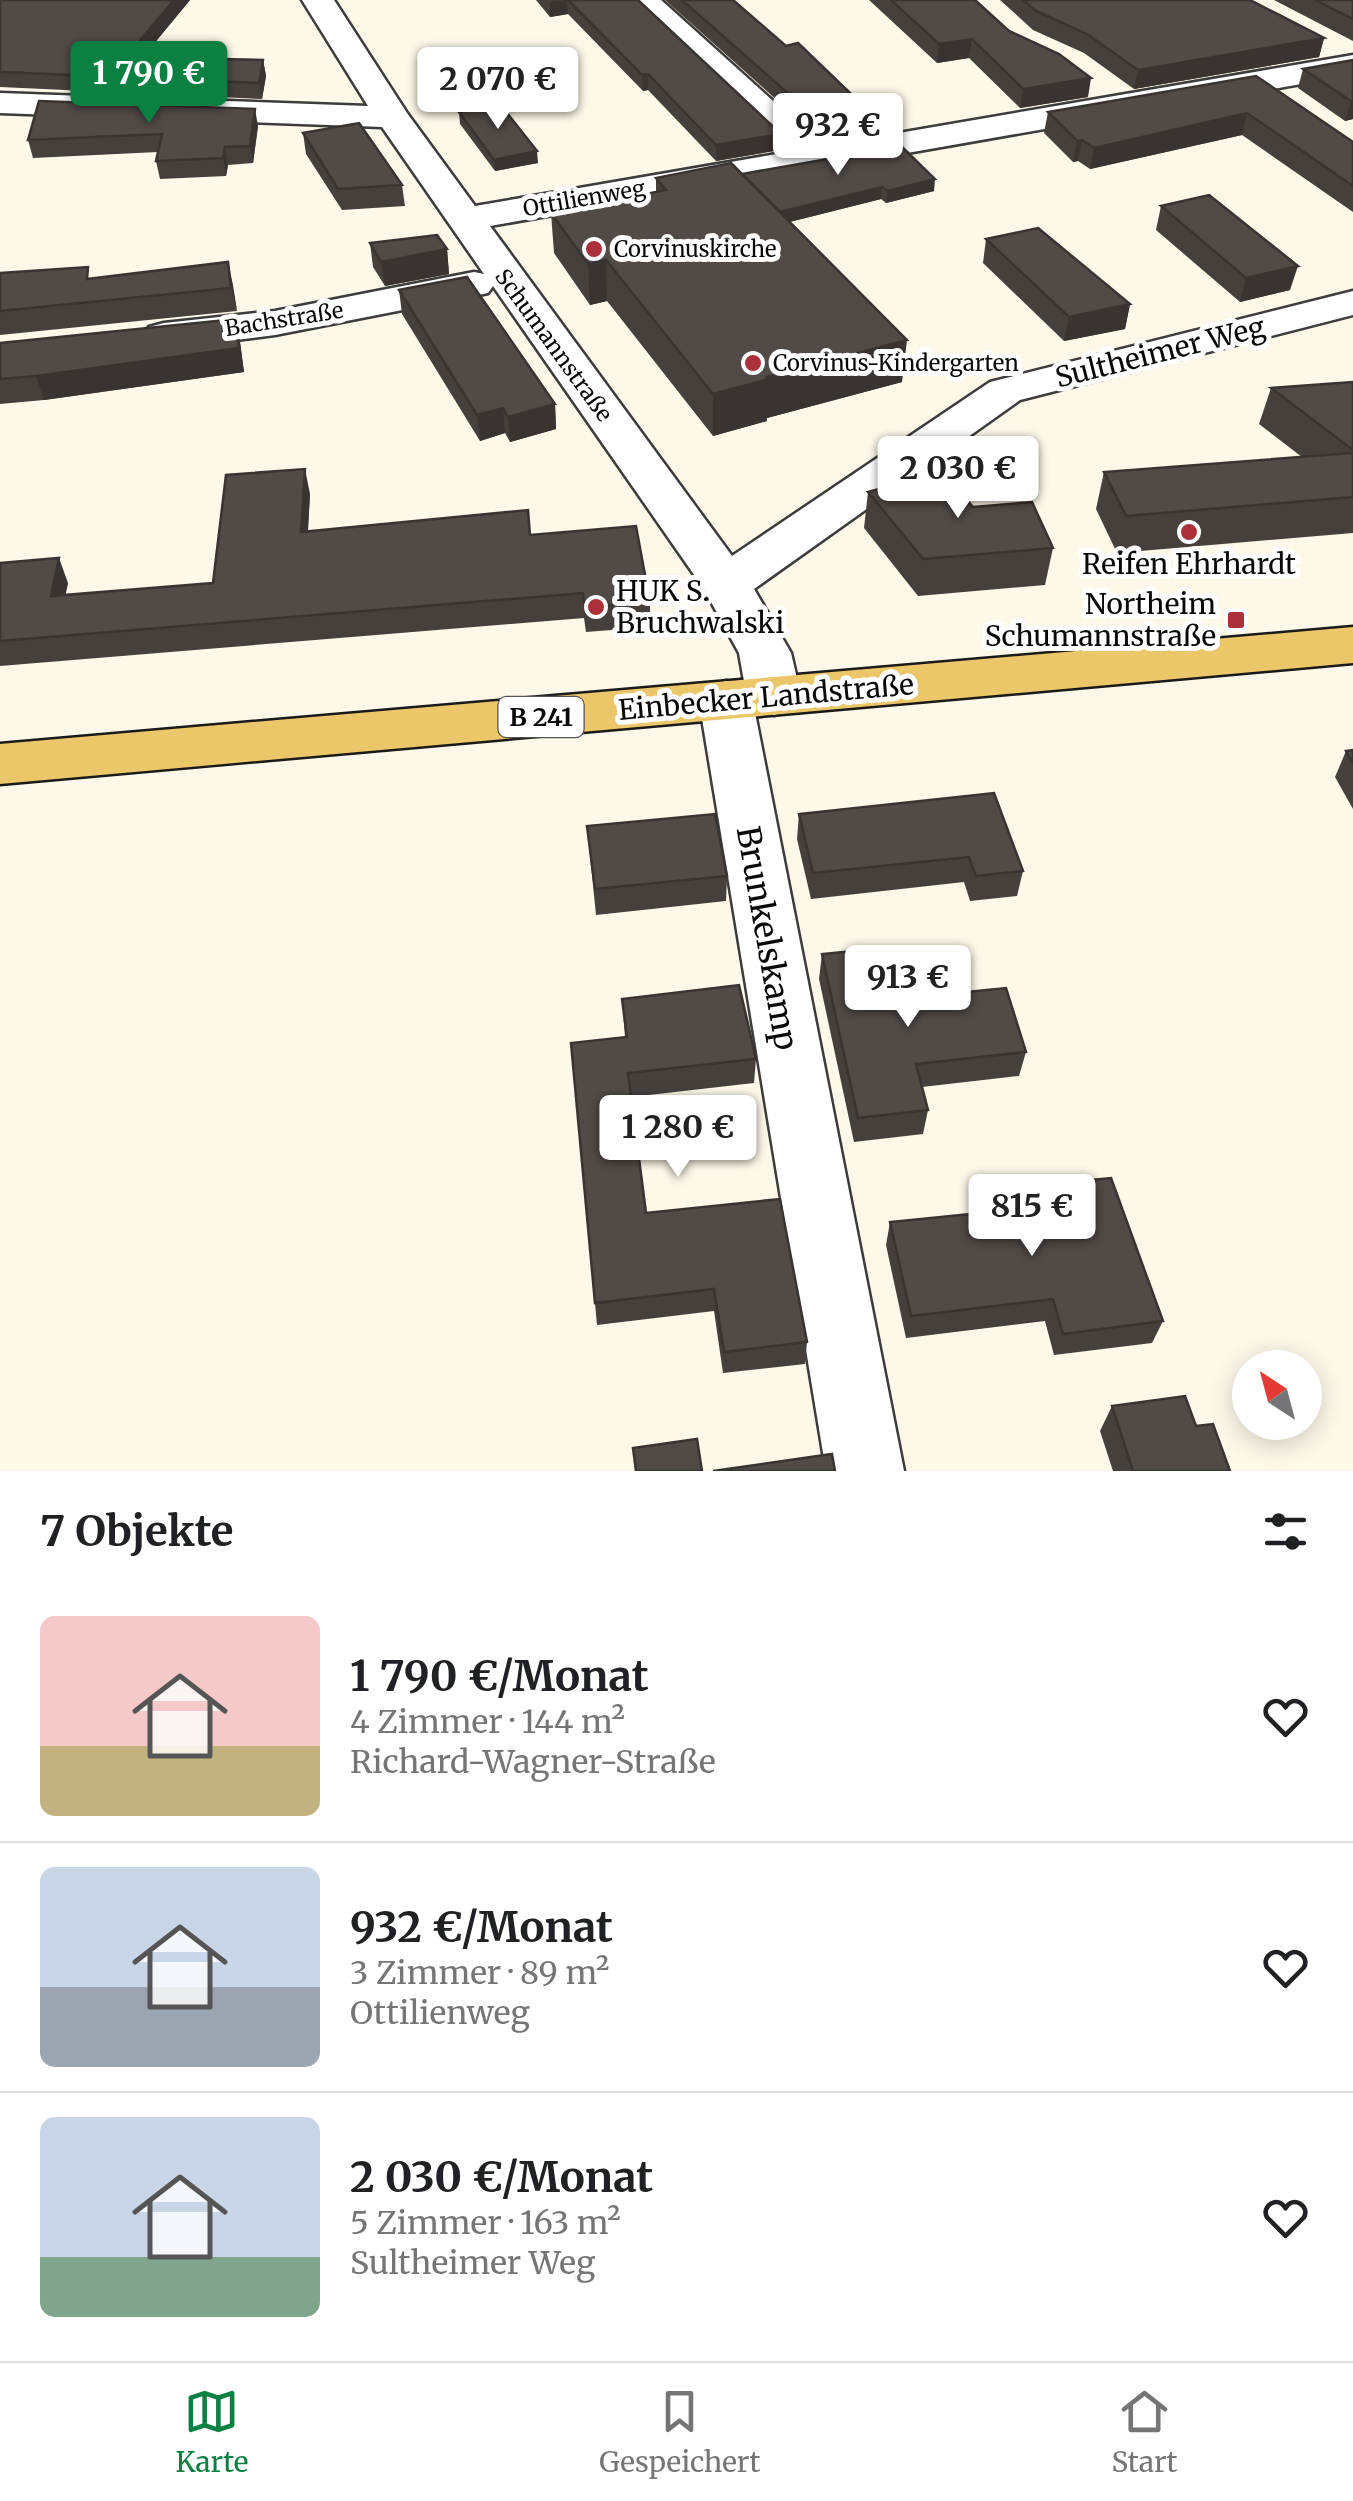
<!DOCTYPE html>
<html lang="de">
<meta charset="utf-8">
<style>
:root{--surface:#fff;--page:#f2f2f2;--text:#202124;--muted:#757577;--line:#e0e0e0;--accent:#0b8043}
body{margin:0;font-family:Merriweather,serif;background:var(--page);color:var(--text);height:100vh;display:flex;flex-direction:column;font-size:38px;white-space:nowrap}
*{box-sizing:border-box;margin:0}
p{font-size:32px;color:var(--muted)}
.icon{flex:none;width:55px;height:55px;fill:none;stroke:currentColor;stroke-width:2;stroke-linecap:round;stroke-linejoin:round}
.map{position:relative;height:1471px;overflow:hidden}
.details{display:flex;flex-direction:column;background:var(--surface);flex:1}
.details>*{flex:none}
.needle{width:65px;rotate:324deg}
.buttons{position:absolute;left:1232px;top:1350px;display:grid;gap:20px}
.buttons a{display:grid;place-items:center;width:90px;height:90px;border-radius:50%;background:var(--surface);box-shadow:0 5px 25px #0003;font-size:50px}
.price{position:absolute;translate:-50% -85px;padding:0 22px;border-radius:10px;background:#fff;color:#222;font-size:32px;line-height:65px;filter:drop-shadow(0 2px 5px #0008)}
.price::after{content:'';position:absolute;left:50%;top:60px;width:30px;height:22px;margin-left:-15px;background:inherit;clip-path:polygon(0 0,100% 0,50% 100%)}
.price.on{background:var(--accent);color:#fff}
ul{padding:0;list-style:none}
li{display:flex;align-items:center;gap:30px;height:250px;padding:0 40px}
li+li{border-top:2px solid var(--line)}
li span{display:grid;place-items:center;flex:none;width:280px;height:200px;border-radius:15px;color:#555}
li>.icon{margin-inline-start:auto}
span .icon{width:120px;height:120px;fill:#fffc;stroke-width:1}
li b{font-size:42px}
h2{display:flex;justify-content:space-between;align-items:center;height:120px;padding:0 40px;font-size:42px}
.tabs{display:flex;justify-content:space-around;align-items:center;height:140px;border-top:2px solid var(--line);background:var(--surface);font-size:28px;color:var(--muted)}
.tabs a{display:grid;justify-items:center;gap:5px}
.tabs .on{color:var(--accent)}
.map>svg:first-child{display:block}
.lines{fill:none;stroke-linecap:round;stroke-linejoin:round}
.minor-casing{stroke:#3c3c3c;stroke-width:5}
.major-casing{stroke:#1a1a1a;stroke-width:5}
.minor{fill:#fff;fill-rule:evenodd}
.major{fill:#ecc769;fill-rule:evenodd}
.wall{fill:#46403d}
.shaded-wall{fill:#393432}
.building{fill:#514a47;stroke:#393432;stroke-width:2.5}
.poi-dot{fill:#ab303a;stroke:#fff;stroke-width:4}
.labels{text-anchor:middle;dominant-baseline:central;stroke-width:10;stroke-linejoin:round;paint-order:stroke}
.far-street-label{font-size:22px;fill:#090909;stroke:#fff}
.far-poi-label{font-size:22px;fill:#090909;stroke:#fff;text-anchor:start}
.shield{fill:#fff;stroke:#535353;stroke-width:2.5}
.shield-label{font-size:25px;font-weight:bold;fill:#090909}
.street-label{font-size:28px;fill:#090909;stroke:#fff}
.poi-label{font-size:28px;fill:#090909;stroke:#fff}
.near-street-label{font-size:32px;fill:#090909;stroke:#fff}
</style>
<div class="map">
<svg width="1353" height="1471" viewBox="0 0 1353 1471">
<rect width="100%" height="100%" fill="#fdf8e8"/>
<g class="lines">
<g class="minor-casing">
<path id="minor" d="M302,0H334L407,113L475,206L788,152L627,0H661L823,146L1353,55V75L490,226L732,556L990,382L1353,291V315L1020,400L754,589L791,653L801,696L793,709L774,715L754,708L904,1471H826L699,700L707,687L726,681L745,687L739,653L704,589L493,286L488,293L474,296L275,335L164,349L149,345L143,336L149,327L164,323L275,311L474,272L484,274L382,127L0,113V93L368,106Z"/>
</g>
<g class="major-casing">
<path id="major" d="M1353,627V663L0,784V744Z"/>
</g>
<use href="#minor" class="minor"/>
<use href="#major" class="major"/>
</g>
<g class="wall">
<path d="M0,0H190L142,58L263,60L266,76L262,99L0,87Z"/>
<path d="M536,0H638L780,150L716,161L648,90L643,91L568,14L550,17Z"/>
<path d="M665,0H733L874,133L824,142Z"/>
<path d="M869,0H975L1009,31L1088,97L1020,108L969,58L937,63Z"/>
<path d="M1000,0H1250L1324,38L1319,57L1134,89L1084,53L1033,30Z"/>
<path d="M1274,0H1353V41Z"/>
<path d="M1353,60V119L1345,121L1298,88L1303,69Z"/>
<path d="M1256,76L1353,142V212L1242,135L1090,169L1078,161L1073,162L1044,133L1048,112Z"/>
<path d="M459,112L538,163L495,171L460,124Z"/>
<path d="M258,126L253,163L228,165L226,176L160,179L156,161L158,152L33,158L28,140Z"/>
<path d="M303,133L402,185L405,206L342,210L306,154Z"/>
<path d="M742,174L934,191L886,203L881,199L790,222L902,382L767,418V421L713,436L607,301L590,305L554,253L551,213L656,192V178Z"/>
<path d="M1161,206L1290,290L1240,302L1156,230Z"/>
<path d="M986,239L1130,304L1125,329L1064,341L983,263Z"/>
<path d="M370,243L447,249L449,274L385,286L373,267Z"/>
<path d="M228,262L237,311L0,335V273L92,279Z"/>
<path d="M399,290L555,404L556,429L510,442L505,433L480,441L402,314Z"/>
<path d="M240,342L244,372L44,400L0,404V343Z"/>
<path d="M1353,382V533L1117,553L1096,509L1104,472L1302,457L1259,424L1271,388Z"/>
<path d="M868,492L973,507L1053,548L1045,585L918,596L864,528Z"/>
<path d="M310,494L308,532L530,535L650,602V627L586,632L584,618L0,666V563L68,583L65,595L213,583Z"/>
<path d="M1353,750V809L1335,777L1346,751Z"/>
<path d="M799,814L1023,871L1017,896L970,901L964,882L811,899L797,839Z"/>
<path d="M587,826L727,876L726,901L596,915Z"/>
<path d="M822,954L906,998L1026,1052L1019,1076L922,1087L928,1110L923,1134L854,1142L819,979Z"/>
<path d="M622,999L756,1059L754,1083L631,1097L646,1213L807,1342L805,1364L723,1373L714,1311L597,1325L571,1043L625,1037Z"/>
<path d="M1026,1186L1163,1321L1152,1343L1054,1355L1045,1321L906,1338L886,1245L890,1222L1019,1209Z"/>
<path d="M1112,1406L1196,1426L1230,1471H1113L1100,1431Z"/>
</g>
<g class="shaded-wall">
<path d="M174,0H190L130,73L126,57Z"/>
<path d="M567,0L568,14L550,17V2Z"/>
<path d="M1324,38L1319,57L1134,89L1138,70Z"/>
<path d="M972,39L969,58L937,63L939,44Z"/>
<path d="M263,60L266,76L262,99L259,83Z"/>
<path d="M648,74V90L643,91L642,75Z"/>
<path d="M1091,78L1088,97L1020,108L1023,89Z"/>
<path d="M1351,101H1353V119L1345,121Z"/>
<path d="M255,109L258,126L253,163L250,146Z"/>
<path d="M1247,113L1242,135L1090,169L1094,148Z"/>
<path d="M876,118L874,133L824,142L825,126Z"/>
<path d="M781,134L780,150L716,161V145Z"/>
<path d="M1082,140L1078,161L1073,162L1077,141Z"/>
<path d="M225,147L228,165L226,176L223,158Z"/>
<path d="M537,151L538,163L495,171L494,160Z"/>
<path d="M935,179L934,191L886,203L888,191Z"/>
<path d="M882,187L881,199L777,225V213Z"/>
<path d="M447,249L449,274L385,286L381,262Z"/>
<path d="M606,260L607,301L590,305L588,264Z"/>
<path d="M228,262L233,285L237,311L231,288Z"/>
<path d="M1298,266L1290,290L1240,302L1246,278Z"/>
<path d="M1130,304L1125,329L1064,341L1069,317Z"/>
<path d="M235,319L240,342L244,372L44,400L36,376Z"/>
<path d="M907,340L902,382L767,418V421L713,436V394L767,377Z"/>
<path d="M555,404L556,429L510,442L508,417Z"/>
<path d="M503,408L505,433L480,441L477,415Z"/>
<path d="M305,469L310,494L306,557L301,532Z"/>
<path d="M59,558L68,583L60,621L51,596Z"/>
</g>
<g class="building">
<path d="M0,0H174L126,57L263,60L259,83L0,72Z"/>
<path d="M568,0H638L781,134L716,145L648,74L642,75Z"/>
<path d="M682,0H733L786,46L798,43L876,118L825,126Z"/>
<path d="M891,0H975L1009,31L1059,54L1091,78L1023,89L972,39L939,44Z"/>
<path d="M1023,0H1250L1324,38L1138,70L1087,34L1036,11Z"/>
<path d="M1315,0H1353V19Z"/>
<path d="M1353,60V101H1351L1303,69Z"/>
<path d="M1256,76L1353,142V186L1247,113L1094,148L1082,140L1077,141L1048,112Z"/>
<path d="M39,101L255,109L250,146L225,147L223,158L156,161L162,134L28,140Z"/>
<path d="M500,104L537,151L494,160L459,112Z"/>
<path d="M359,123L402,185L338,189L303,133Z"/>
<path d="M901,146L935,179L888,191L882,187L780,212L742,174Z"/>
<path d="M731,163L907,340L767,377L769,379L713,394L606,260L588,264L551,213L666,190L656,178Z"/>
<path d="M1209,195L1298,266L1246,278L1161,206Z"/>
<path d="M1038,228L1130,304L1069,317L986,239Z"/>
<path d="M437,235L447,249L381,262L370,243Z"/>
<path d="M228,262L231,288L0,311V273L88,267L87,279Z"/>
<path d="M467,277L555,404L508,417L503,408L477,415L399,290Z"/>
<path d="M235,319L239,348L36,376L0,379V343Z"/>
<path d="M1353,382V450L1271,388Z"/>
<path d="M1353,453V497L1126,516L1104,472Z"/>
<path d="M305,469L301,532L528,510L530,535L636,526L650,602L585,607L583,593L0,641V563L59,558L51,596L213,583L226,475Z"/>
<path d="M942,472L973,507L1032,502L1053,548L923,559L868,492Z"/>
<path d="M1353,750V763L1346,751Z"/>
<path d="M994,793L1023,871L976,876L969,857L813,873L799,814Z"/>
<path d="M715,814L727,876L595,889L587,826Z"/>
<path d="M893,947L906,998L1006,988L1026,1052L916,1064L928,1110L858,1118L822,954Z"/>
<path d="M739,985L756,1059L628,1073L646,1213L780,1199L807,1342L724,1352L714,1289L595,1303L571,1043L627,1037L622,999Z"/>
<path d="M1111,1178L1163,1321L1063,1334L1053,1299L911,1316L890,1222L1032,1208L1026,1186Z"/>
<path d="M1185,1396L1196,1426L1213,1424L1230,1471H1133L1112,1406Z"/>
<path d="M697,1439L702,1471H636L633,1448Z"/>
<path d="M832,1454L835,1471H713Z"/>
</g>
<g class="poi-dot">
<circle cx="594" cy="249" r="10"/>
<circle cx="753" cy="363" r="10"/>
<circle cx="1189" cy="532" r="10"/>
<circle cx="596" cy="607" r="10"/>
<rect x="1226" y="610" width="20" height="20" rx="5"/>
</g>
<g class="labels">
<g class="far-street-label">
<text transform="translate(584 198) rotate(-10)">Ottilienweg</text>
<text transform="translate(284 319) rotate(-9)">Bachstraße</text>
<text transform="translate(554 345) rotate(54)">Schumannstraße</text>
</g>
<g class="far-poi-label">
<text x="614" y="249">Corvinuskirche</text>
<text x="773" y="363">Corvinus-Kindergarten</text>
</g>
<rect class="shield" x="498.5" y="697" width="85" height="40" rx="8"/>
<g class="shield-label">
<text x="541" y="717">B 241</text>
</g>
<g class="street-label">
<text transform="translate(1160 352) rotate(-14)">Sultheimer Weg</text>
<text transform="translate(766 697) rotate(-5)">Einbecker Landstraße</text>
</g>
<g class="poi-label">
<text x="1189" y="564">Reifen Ehrhardt</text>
<text x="616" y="591" text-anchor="start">HUK S.<tspan x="616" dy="32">Bruchwalski</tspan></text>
<text x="1216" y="604" text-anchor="end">Northeim<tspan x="1216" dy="32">Schumannstraße</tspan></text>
</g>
<g class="near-street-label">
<text transform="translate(767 938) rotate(80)">Brunkelskamp</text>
</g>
</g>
</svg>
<div class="buttons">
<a><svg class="needle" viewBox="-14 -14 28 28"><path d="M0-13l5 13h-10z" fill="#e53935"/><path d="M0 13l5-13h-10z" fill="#757577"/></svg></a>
</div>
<b class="price on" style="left:149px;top:126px">1 790 €</b>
<b class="price" style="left:498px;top:132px">2 070 €</b>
<b class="price" style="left:838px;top:178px">932 €</b>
<b class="price" style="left:958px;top:521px">2 030 €</b>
<b class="price" style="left:908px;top:1030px">913 €</b>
<b class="price" style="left:678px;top:1180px">1 280 €</b>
<b class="price" style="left:1032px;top:1259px">815 €</b>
</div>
<section class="details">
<h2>7 Objekte<svg class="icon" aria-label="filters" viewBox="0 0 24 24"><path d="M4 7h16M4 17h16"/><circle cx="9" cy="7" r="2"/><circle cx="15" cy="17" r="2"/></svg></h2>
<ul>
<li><span style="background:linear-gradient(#f6c9c9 65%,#c2b280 0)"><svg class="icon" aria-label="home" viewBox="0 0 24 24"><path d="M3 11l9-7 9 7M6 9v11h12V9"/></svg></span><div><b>1 790 €/Monat</b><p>4 Zimmer · 144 m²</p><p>Richard-Wagner-Straße</p></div><svg class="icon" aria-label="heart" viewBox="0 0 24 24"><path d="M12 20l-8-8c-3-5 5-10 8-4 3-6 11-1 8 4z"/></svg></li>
<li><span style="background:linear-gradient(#c9d6e8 60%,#9aa5b1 0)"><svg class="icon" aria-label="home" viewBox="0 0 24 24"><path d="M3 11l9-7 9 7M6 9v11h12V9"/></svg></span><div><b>932 €/Monat</b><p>3 Zimmer · 89 m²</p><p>Ottilienweg</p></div><svg class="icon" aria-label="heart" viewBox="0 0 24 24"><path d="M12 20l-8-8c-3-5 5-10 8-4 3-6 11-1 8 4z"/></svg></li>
<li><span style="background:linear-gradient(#c9d6e8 70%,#7fa58c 0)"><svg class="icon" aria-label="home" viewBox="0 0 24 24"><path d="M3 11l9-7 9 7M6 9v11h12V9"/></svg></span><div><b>2 030 €/Monat</b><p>5 Zimmer · 163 m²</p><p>Sultheimer Weg</p></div><svg class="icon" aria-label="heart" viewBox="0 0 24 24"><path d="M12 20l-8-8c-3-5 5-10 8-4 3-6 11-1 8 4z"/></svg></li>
</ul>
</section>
<nav class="tabs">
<a class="on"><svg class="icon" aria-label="map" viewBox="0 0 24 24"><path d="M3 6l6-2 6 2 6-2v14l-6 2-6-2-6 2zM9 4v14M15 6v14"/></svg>Karte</a>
<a><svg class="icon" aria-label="saved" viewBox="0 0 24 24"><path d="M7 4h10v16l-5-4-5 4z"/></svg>Gespeichert</a>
<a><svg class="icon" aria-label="home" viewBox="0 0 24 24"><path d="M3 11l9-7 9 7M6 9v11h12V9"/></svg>Start</a>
</nav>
